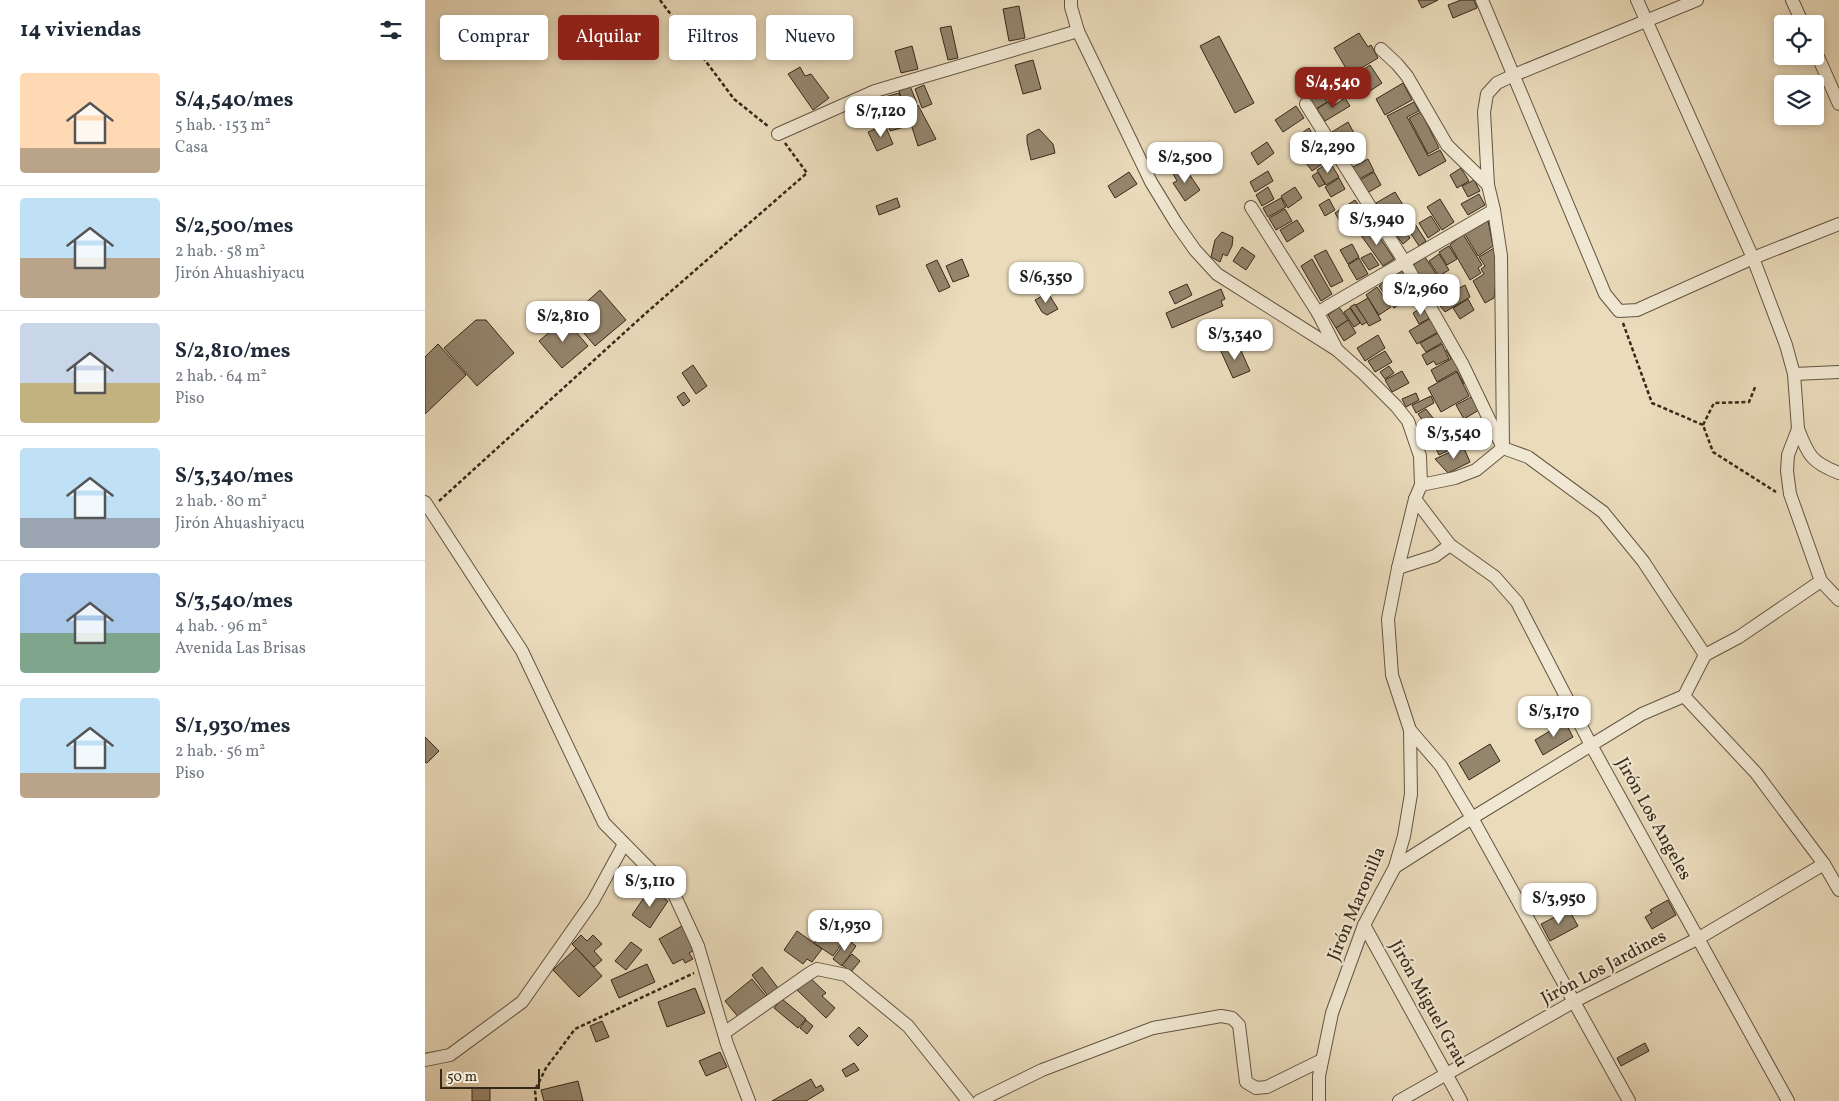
<!DOCTYPE html>
<html lang="es">
<meta charset="utf-8">
<style>
:root{--surface:#fff;--page:#f2f2f3;--text:#1f2937;--muted:#747a83;--line:#e0e1e3;--accent:#8f2418}
body{margin:0;font-family:Vollkorn,serif;background:var(--page);color:var(--text);height:100vh;display:flex;flex-direction:column;font-size:19px;white-space:nowrap}
*{box-sizing:border-box;margin:0}
p{font-size:16px;color:var(--muted)}
.icon{flex:none;width:28px;height:28px;fill:none;stroke:currentColor;stroke-width:2;stroke-linecap:round;stroke-linejoin:round}
.map{position:relative;flex:1;overflow:hidden}
.panel{display:flex;flex-direction:column;background:var(--surface);width:425px}
.panel>*{flex:none}
.banner{position:absolute;left:15px;top:15px;width:475px;height:45px;display:flex;gap:10px}
.tools{position:absolute;left:1349px;top:15px;display:grid;gap:10px}
.tools a{display:grid;place-items:center;width:50px;height:50px;border-radius:5px;background:var(--surface);box-shadow:0 2px 8px #0003;font-size:25px}
.scale{position:absolute;left:15px;bottom:12px;width:100px;box-sizing:border-box;padding-left:5px;border:2px solid #362818;border-top:0;font-size:14px;line-height:18px;white-space:nowrap;color:#362818;-webkit-text-stroke:4px #f1e8d3;paint-order:stroke}
.price{position:absolute;translate:-50% -42px;padding:0 11px;border-radius:10px;background:#fff;color:#222;font-size:16px;line-height:32px;filter:drop-shadow(0 1px 2px #0008)}
.price::after{content:'';position:absolute;left:50%;top:30px;width:15px;height:11px;margin-left:-8px;background:inherit;clip-path:polygon(0 0,100% 0,50% 100%)}
.price.selected{background:var(--accent);color:#fff}
ul{padding:0;list-style:none}
li{display:flex;align-items:center;gap:15px;height:125px;padding:0 20px}
li+li{border-top:1px solid var(--line)}
li span{display:grid;place-items:center;flex:none;width:140px;height:100px;border-radius:5px;color:#555}
li>.icon{margin-inline-start:auto}
span .icon{width:60px;height:60px;fill:#fffc;stroke-width:1}
li b{font-size:21px}
h2{display:flex;justify-content:space-between;align-items:center;height:60px;padding:0 20px;font-size:21px}
.tag{padding:0 18px;border-radius:5px;background:var(--surface);box-shadow:0 2px 8px #0003;font-size:18px;line-height:45px}
.tag.selected{background:var(--accent);color:#fff}
main{display:flex;flex:1;min-height:0}
.map>svg:first-child{display:block}
.building{fill:#94856d;stroke:#362818}
.lines{fill:none;stroke-linecap:round;stroke-linejoin:round}
.street-casing{stroke:#635541;stroke-width:14}
.path{stroke:#362818;stroke-width:2.5;stroke-dasharray:4 2.5;stroke-linecap:butt}
.street{stroke:#f1e8d3;stroke-width:12}
.labels{text-anchor:middle;dominant-baseline:central;stroke-width:4.5;stroke-linejoin:round;paint-order:stroke}
.street-label{font-size:18px;fill:#362818;stroke:#f1e8d3}
</style>
<main>
<section class="panel">
<h2>14 viviendas<svg class="icon" aria-label="filters" viewBox="0 0 24 24"><path d="M4 7h16M4 17h16"/><circle cx="9" cy="7" r="2"/><circle cx="15" cy="17" r="2"/></svg></h2>
<ul>
<li><span style="background:linear-gradient(#ffd9b3 75%,#b9a48a 0)"><svg class="icon" aria-label="home" viewBox="0 0 24 24"><path d="M3 11l9-7 9 7M6 9v11h12V9"/></svg></span><div><b>S/4,540/mes</b><p>5 hab. · 153 m²</p><p>Casa</p></div></li>
<li><span style="background:linear-gradient(#bfe0f5 60%,#b9a48a 0)"><svg class="icon" aria-label="home" viewBox="0 0 24 24"><path d="M3 11l9-7 9 7M6 9v11h12V9"/></svg></span><div><b>S/2,500/mes</b><p>2 hab. · 58 m²</p><p>Jirón Ahuashiyacu</p></div></li>
<li><span style="background:linear-gradient(#c9d6e8 60%,#c2b280 0)"><svg class="icon" aria-label="home" viewBox="0 0 24 24"><path d="M3 11l9-7 9 7M6 9v11h12V9"/></svg></span><div><b>S/2,810/mes</b><p>2 hab. · 64 m²</p><p>Piso</p></div></li>
<li><span style="background:linear-gradient(#bfe0f5 70%,#9aa5b1 0)"><svg class="icon" aria-label="home" viewBox="0 0 24 24"><path d="M3 11l9-7 9 7M6 9v11h12V9"/></svg></span><div><b>S/3,340/mes</b><p>2 hab. · 80 m²</p><p>Jirón Ahuashiyacu</p></div></li>
<li><span style="background:linear-gradient(#a9c7e8 60%,#7fa58c 0)"><svg class="icon" aria-label="home" viewBox="0 0 24 24"><path d="M3 11l9-7 9 7M6 9v11h12V9"/></svg></span><div><b>S/3,540/mes</b><p>4 hab. · 96 m²</p><p>Avenida Las Brisas</p></div></li>
<li><span style="background:linear-gradient(#bfe0f5 75%,#b9a48a 0)"><svg class="icon" aria-label="home" viewBox="0 0 24 24"><path d="M3 11l9-7 9 7M6 9v11h12V9"/></svg></span><div><b>S/1,930/mes</b><p>2 hab. · 56 m²</p><p>Piso</p></div></li>
</ul>
</section>
<div class="map">
<svg width="1414" height="1101" viewBox="0 0 1414 1101">
<rect width="100%" height="100%" fill="#eadbbb"/>
<filter id="stains"><feTurbulence type="fractalNoise" baseFrequency=".004" numOctaves="4"/><feColorMatrix values="0 0 0 0 .2 0 0 0 0 .09 0 0 0 0 .02 0 0 0 .5 -.17"/></filter>
<radialGradient id="worn" r=".72"><stop offset=".6" stop-color="#630" stop-opacity="0"/><stop offset="1" stop-color="#630" stop-opacity=".3"/></radialGradient>
<g class="building">
<path d="M993,0H1013L997,8Z"/>
<path d="M1036,0H1049L1052,8L1028,18L1023,5Z"/>
<path d="M594,6L600,38L584,41L578,9Z"/>
<path d="M526,26L533,58L523,60L515,28Z"/>
<path d="M934,33L943,47L946,45L953,58L925,75L909,48Z"/>
<path d="M794,36L829,103L810,113L775,46Z"/>
<path d="M487,46L493,69L476,73L470,51Z"/>
<path d="M608,60L616,89L598,94L590,65Z"/>
<path d="M945,65L957,83L939,95L927,77Z"/>
<path d="M375,67L380,76L386,74L404,98L388,110L363,74Z"/>
<path d="M892,83L902,102L891,109L880,90Z"/>
<path d="M978,83L987,100L960,115L951,99Z"/>
<path d="M499,85L507,104L497,108L490,89Z"/>
<path d="M485,86L492,103L481,110L474,91Z"/>
<path d="M474,93L483,126L465,131L456,98Z"/>
<path d="M920,98L925,106L900,121L892,109L903,102L907,107Z"/>
<path d="M989,102L994,111L982,117L1003,156L1015,150L1021,161L994,176L962,116Z"/>
<path d="M493,105L511,139L493,146L482,112Z"/>
<path d="M871,106L879,118L858,132L850,120Z"/>
<path d="M996,112L1014,148L1003,154L984,118Z"/>
<path d="M923,122L929,133L913,143L907,132Z"/>
<path d="M460,125L468,144L452,151L443,132Z"/>
<path d="M884,128L890,138L874,149L868,139Z"/>
<path d="M614,129L628,144L630,153L606,160L602,142V135Z"/>
<path d="M932,133L940,145L921,156L914,144Z"/>
<path d="M889,141L902,161L887,171L873,152Z"/>
<path d="M842,142L849,153L833,165L826,153Z"/>
<path d="M943,159L949,171L934,179L928,167Z"/>
<path d="M905,162L914,177L901,185L892,170Z"/>
<path d="M760,168L775,190L760,201L748,183L752,181L746,170Z"/>
<path d="M1036,168L1044,181L1032,188L1025,175Z"/>
<path d="M843,171L848,181L830,192L825,182Z"/>
<path d="M704,172L712,184L690,198L683,186Z"/>
<path d="M893,172L900,184L894,187L887,176Z"/>
<path d="M949,172L956,185L942,193L935,180Z"/>
<path d="M914,178L920,189L906,197L900,187Z"/>
<path d="M1049,180L1055,191L1043,197L1037,186Z"/>
<path d="M843,187L849,199L837,206L831,195Z"/>
<path d="M870,187L877,198L863,208L856,196Z"/>
<path d="M970,192L978,205L959,216L951,203Z"/>
<path d="M1054,194L1060,205L1043,215L1036,204Z"/>
<path d="M472,198L475,207L454,215L451,206Z"/>
<path d="M856,198L861,207L843,217L838,208Z"/>
<path d="M904,199L910,210L900,216L894,205Z"/>
<path d="M1015,199L1029,222L1017,230L1002,207Z"/>
<path d="M930,200L941,216L920,230L910,213Z"/>
<path d="M860,209L867,221L851,230L844,218Z"/>
<path d="M1006,216L1015,230L1003,238L994,223Z"/>
<path d="M872,220L879,231L862,242L855,230Z"/>
<path d="M972,221L985,238L978,244L965,227Z"/>
<path d="M988,221L1001,241L994,246L981,226Z"/>
<path d="M1063,221L1068,246L1053,256L1040,234Z"/>
<path d="M947,226L969,259L958,266L935,234Z"/>
<path d="M797,232L808,237L807,246L802,256L798,254L795,262L786,257L790,240Z"/>
<path d="M1038,234L1057,265L1053,268L1056,273L1045,280L1025,245Z"/>
<path d="M927,244L934,257L923,264L915,250Z"/>
<path d="M1024,246L1032,259L1022,265L1014,252Z"/>
<path d="M817,247L830,256L821,270L808,261Z"/>
<path d="M1069,248L1073,265L1069,298L1060,303L1048,281L1059,274L1056,269L1060,266L1054,257Z"/>
<path d="M901,250L918,281L906,287L889,256Z"/>
<path d="M946,253L954,265L944,270L936,258Z"/>
<path d="M1014,254L1024,270L1014,276L1004,261Z"/>
<path d="M1000,257L1023,292L1011,301L988,265Z"/>
<path d="M934,258L943,274L932,280L923,265Z"/>
<path d="M537,259L544,276L528,282L521,266Z"/>
<path d="M887,259L907,294L896,301L876,266Z"/>
<path d="M512,260L525,287L514,292L501,265Z"/>
<path d="M977,271L990,294L980,300L966,277Z"/>
<path d="M964,279L979,301L969,308L954,286Z"/>
<path d="M762,284L767,295L750,304L744,292Z"/>
<path d="M1040,285L1045,297L1020,312L1011,301Z"/>
<path d="M952,287L966,307L954,315L941,295Z"/>
<path d="M796,289L800,299L796,301L798,306L747,328L741,313Z"/>
<path d="M175,290L201,320L170,346L145,317Z"/>
<path d="M623,293L633,309L622,315L617,312L610,300Z"/>
<path d="M943,298L956,320L944,326L931,305Z"/>
<path d="M1043,299L1049,310L1035,319L1028,308Z"/>
<path d="M930,304L942,322L937,325L925,307Z"/>
<path d="M914,307L923,320L911,328L903,315Z"/>
<path d="M998,307L1005,318L994,324L988,313Z"/>
<path d="M925,308L935,323L929,327L919,312Z"/>
<path d="M1006,318L1013,332L992,344L984,331Z"/>
<path d="M140,319L163,346L137,368L114,341Z"/>
<path d="M51,320H61L89,353L52,386L19,348Z"/>
<path d="M923,320L931,333L919,341L911,328Z"/>
<path d="M1015,332L1020,341L1001,352L995,343Z"/>
<path d="M953,335L960,348L940,361L932,348Z"/>
<path d="M802,343L805,351L814,346L825,371L808,378L794,347Z"/>
<path d="M13,344L41,375L0,414V357Z"/>
<path d="M1017,344L1024,359L1011,365L1009,361L1002,365L997,355Z"/>
<path d="M1022,349L1041,383L1039,384L1031,371L1012,382L1006,370L1026,359L1021,350Z"/>
<path d="M960,351L967,362L950,372L943,361Z"/>
<path d="M268,365L282,386L271,394L257,373Z"/>
<path d="M964,366L969,373L960,379L955,372Z"/>
<path d="M977,371L984,383L967,392L960,380Z"/>
<path d="M1032,372L1044,396L1016,412L1003,388Z"/>
<path d="M259,392L265,401L258,406L252,397Z"/>
<path d="M991,393L994,400L981,407L977,399Z"/>
<path d="M1006,396L1009,403L991,413L987,405Z"/>
<path d="M1046,397L1054,410L1039,419L1031,405Z"/>
<path d="M1001,409L1008,418L1000,424L993,414Z"/>
<path d="M1008,419L1013,425L1005,430L1001,425Z"/>
<path d="M1026,425L1031,435L1020,441L1017,434L1007,439L1004,435Z"/>
<path d="M1017,435L1020,442L1033,436L1037,444L1014,455L1007,440Z"/>
<path d="M1038,446L1045,462L1023,473L1010,459Z"/>
<path d="M1140,722L1148,737L1118,755L1110,740Z"/>
<path d="M0,737L14,751L2,763L0,762Z"/>
<path d="M1065,744L1075,761L1044,780L1034,763Z"/>
<path d="M225,889L243,901L225,928L207,915Z"/>
<path d="M1243,900L1251,915L1227,929L1220,917L1227,913L1225,910Z"/>
<path d="M1144,910L1153,926L1125,941L1116,924Z"/>
<path d="M406,917L426,931L408,956L389,943Z"/>
<path d="M257,926L270,950L264,953L268,959L260,963L258,959L248,964L234,939Z"/>
<path d="M372,931L397,949L387,962L382,959L378,964L359,950Z"/>
<path d="M156,935L162,941L168,935L177,944L169,951L177,960L169,967L147,944Z"/>
<path d="M422,939L431,946L417,966L408,959Z"/>
<path d="M206,942L217,950L201,970L190,961Z"/>
<path d="M151,948L177,976L154,997L128,970Z"/>
<path d="M427,954L435,961L426,972L417,965Z"/>
<path d="M222,964L230,982L194,998L186,980Z"/>
<path d="M337,967L353,988L343,996L327,975Z"/>
<path d="M382,975L401,993L397,996L410,1008L401,1018L370,988Z"/>
<path d="M327,979L341,996L314,1018L300,1001Z"/>
<path d="M270,988L280,1013L242,1027L233,1002Z"/>
<path d="M357,999L381,1019L373,1028L349,1008Z"/>
<path d="M381,1020L388,1026L382,1034L375,1028Z"/>
<path d="M177,1021L184,1037L171,1042L165,1026Z"/>
<path d="M434,1027L443,1036L433,1046L424,1036Z"/>
<path d="M1220,1043L1224,1051L1196,1066L1192,1058Z"/>
<path d="M295,1052L302,1067L281,1076L274,1061Z"/>
<path d="M429,1063L434,1070L421,1077L417,1070Z"/>
<path d="M386,1079L391,1088L396,1085L399,1090L381,1101H347Z"/>
<path d="M153,1081L158,1101H119L116,1090Z"/>
<rect x="47" y="1088" width="18" height="13"/>
</g>
<g class="lines">
<g class="street-casing">
<g id="street">
<path d="M646,0V7L653,31L726,182L751,223L770,250L792,274L912,350L939,374L971,406L983,421L995,456L996,485L990,499L973,568L963,619L967,675L985,730L986,794L979,836L970,867L939,925L907,1013L894,1076V1101"/>
<path d="M1057,0L1180,294L1194,311L1212,310L1328,258L1414,224"/>
<path d="M1212,0L1328,258L1361,345L1369,374L1373,429L1363,455L1362,471L1365,494L1396,581L1414,600"/>
<path d="M1367,0L1378,24"/>
<path d="M956,49L972,64L982,76L1022,145L1063,185"/>
<path d="M1390,50L1414,104"/>
<path d="M881,104L979,261L1038,365L1076,444"/>
<path d="M353,134L450,91L653,31"/>
<path d="M826,207L893,313"/>
<path d="M912,350L893,313L902,307L1069,210"/>
<path d="M1369,374L1414,372"/>
<path d="M1373,429C1383,455 1387,463 1414,473"/>
<path d="M1078,448L1103,457L1178,512L1218,561L1280,655L1259,696L1331,773L1399,864L1414,890"/>
<path d="M1078,448L1076,256L1069,210L1063,185L1059,112L1062,94L1072,83L1089,75L1272,0"/>
<path d="M996,485L1030,478L1051,470L1078,448"/>
<path d="M990,499L1025,545L1070,577L1092,602L1166,745L1363,1101"/>
<path d="M0,502L97,651L179,823L249,894L273,946L302,1044L324,1101"/>
<path d="M973,568L1010,556L1025,545"/>
<path d="M1280,655L1314,637L1396,581"/>
<path d="M985,730L1016,766L1047,818L1204,1101"/>
<path d="M970,867L1047,818L1217,714L1259,696"/>
<path d="M939,925L1036,1101"/>
<path d="M299,1033L385,973L392,969L421,975L483,1026L543,1101"/>
<path d="M0,1060L25,1055L97,1002L168,901L199,844"/>
<path d="M554,1101L617,1070L728,1028L796,1016L807,1018L814,1025L821,1082L831,1088L842,1087L897,1060"/>
<path d="M974,1101L1150,1001L1274,938L1399,864"/>
</g>
</g>
<g class="path">
<path d="M235,0L309,99L344,127"/>
<path d="M1198,323L1227,403L1278,425L1288,452L1351,492"/>
<path d="M1278,425L1289,403L1324,402L1331,385"/>
<path d="M14,501L221,313L382,173L360,143"/>
<path d="M111,1101L110,1090L121,1068L150,1029L269,973"/>
</g>
<use href="#street" class="street"/>
</g>
<g class="labels">
<g class="street-label">
<text transform="translate(1228 819) rotate(61)">Jirón Los Angeles</text>
<text transform="translate(932 904) rotate(-67)">Jirón Maronilla</text>
<text transform="translate(1179 968) rotate(-28)">Jirón Los Jardines</text>
<text transform="translate(1003 1004) rotate(61)">Jirón Miguel Grau</text>
</g>
</g>
<rect width="100%" height="100%" filter="url(#stains)"/>
<rect width="100%" height="100%" fill="url(#worn)"/>
</svg>
<div class="tools">
<a><svg class="icon" aria-label="locate" viewBox="0 0 24 24"><circle cx="12" cy="12" r="6"/><path d="M12 2v4M12 18v4M2 12h4M18 12h4"/></svg></a>
<a><svg class="icon" aria-label="layers" viewBox="0 0 24 24"><path d="M12 4l9 5-9 5-9-5zM3 14l9 5 9-5"/></svg></a>
</div>
<div class="scale">50 m</div>
<b class="price selected" style="left:908px;top:109px">S/4,540</b>
<b class="price" style="left:456px;top:138px">S/7,120</b>
<b class="price" style="left:903px;top:174px">S/2,290</b>
<b class="price" style="left:760px;top:184px">S/2,500</b>
<b class="price" style="left:952px;top:246px">S/3,940</b>
<b class="price" style="left:621px;top:304px">S/6,350</b>
<b class="price" style="left:996px;top:316px">S/2,960</b>
<b class="price" style="left:138px;top:343px">S/2,810</b>
<b class="price" style="left:810px;top:361px">S/3,340</b>
<b class="price" style="left:1029px;top:460px">S/3,540</b>
<b class="price" style="left:1129px;top:738px">S/3,170</b>
<b class="price" style="left:225px;top:908px">S/3,110</b>
<b class="price" style="left:1134px;top:925px">S/3,950</b>
<b class="price" style="left:420px;top:952px">S/1,930</b>
<div class="banner">
<a class="tag">Comprar</a>
<a class="tag selected">Alquilar</a>
<a class="tag">Filtros</a>
<a class="tag">Nuevo</a>
</div>
</div>
</main>
